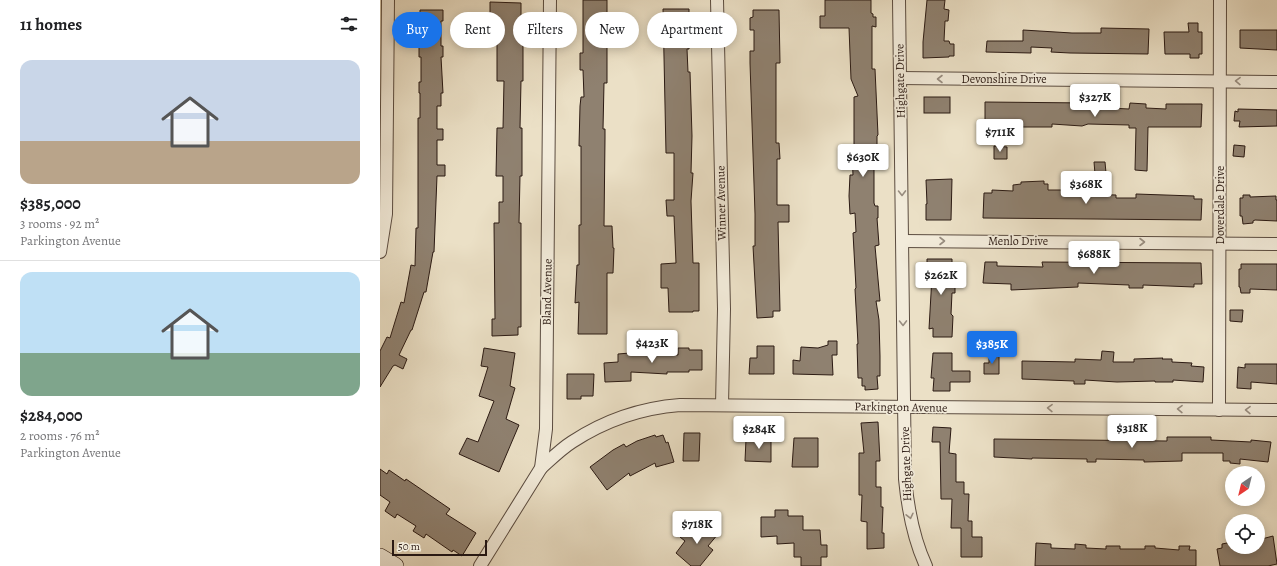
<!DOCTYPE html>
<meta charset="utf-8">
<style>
:root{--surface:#fff;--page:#f2f2f2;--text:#202124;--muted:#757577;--line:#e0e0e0;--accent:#1a73e8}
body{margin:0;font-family:Alegreya,serif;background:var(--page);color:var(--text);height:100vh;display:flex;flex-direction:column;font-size:15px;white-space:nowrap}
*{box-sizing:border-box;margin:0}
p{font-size:13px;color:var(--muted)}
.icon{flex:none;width:22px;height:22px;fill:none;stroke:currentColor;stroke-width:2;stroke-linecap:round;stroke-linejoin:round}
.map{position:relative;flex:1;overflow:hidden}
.sheet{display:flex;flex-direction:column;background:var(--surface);width:380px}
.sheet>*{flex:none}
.banner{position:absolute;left:12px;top:12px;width:380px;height:36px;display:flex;gap:8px}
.needle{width:26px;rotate:215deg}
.tools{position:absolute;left:845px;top:466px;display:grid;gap:8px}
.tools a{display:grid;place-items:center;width:40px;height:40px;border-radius:50%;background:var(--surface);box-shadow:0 2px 10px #0003;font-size:20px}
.scale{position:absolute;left:12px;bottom:10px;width:95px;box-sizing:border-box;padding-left:4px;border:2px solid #2b1a13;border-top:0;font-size:11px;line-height:14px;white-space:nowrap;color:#2b1a13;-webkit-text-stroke:3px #f2ebda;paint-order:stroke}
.price{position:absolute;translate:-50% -34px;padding:0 9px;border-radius:4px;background:#fff;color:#222;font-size:13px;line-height:26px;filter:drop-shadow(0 1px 2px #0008)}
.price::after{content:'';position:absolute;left:50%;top:24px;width:12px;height:9px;margin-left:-6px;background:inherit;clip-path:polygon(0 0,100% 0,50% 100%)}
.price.current{background:var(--accent);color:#fff}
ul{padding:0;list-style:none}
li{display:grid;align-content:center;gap:8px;height:212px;padding:0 20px}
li+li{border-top:1px solid var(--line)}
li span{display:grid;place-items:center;height:124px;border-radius:12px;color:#555}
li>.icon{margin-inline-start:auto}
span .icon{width:72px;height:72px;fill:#fffc;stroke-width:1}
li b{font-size:17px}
h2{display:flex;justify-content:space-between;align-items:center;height:48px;padding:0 20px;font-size:17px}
.pill{padding:0 14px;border-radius:18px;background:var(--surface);box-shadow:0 2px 10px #0003;font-size:14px;line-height:36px}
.pill.current{background:var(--accent);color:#fff}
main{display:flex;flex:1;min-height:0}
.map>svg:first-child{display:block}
.building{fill:#8f8170;stroke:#2b1a13}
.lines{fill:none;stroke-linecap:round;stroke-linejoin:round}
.street-casing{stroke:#5b4c40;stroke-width:14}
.secondary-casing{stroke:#2b1a13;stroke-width:18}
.street{stroke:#f2ebda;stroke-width:12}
.secondary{stroke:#f2ebda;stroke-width:17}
.oneway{stroke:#988d80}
.labels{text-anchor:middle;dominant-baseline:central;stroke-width:3.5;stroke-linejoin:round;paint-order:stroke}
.street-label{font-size:12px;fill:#2b1a13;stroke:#f2ebda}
</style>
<main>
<section class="sheet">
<h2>11 homes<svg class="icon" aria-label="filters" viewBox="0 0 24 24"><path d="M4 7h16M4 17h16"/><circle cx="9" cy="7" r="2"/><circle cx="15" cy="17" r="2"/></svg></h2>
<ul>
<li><span style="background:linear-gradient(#c9d6e8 65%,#b9a48a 0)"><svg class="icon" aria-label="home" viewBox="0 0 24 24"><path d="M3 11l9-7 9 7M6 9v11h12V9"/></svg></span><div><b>$385,000</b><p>3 rooms · 92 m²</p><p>Parkington Avenue</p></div></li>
<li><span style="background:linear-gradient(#bfe0f5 65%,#7fa58c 0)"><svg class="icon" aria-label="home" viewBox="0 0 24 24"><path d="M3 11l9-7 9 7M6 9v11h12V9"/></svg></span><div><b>$284,000</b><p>2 rooms · 76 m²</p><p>Parkington Avenue</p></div></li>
</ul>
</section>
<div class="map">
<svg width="897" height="566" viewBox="0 0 897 566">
<rect width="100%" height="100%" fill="#ebe0c6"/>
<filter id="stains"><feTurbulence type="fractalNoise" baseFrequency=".005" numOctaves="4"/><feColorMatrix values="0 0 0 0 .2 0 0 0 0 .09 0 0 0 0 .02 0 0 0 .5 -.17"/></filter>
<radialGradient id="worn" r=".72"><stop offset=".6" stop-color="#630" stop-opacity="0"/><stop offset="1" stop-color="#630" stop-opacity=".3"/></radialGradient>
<g class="building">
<path d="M203,0H227V83H224L223,129H225V138L224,226H232L233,248H234L233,273H227V334H198L199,302L195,303L197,265H199V225H201V146H199L200,106L201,97H204L203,70H200V53H203Z"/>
<path d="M445,0H491V13L493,14V17H496V27L492,26V69H495L498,135L497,136V160H494V203L495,206H498V218H497L499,245L495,246L500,301H496L499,320L500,356V376H497L498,389L485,390V386H482V378H478L477,344H478L475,289L476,288L473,233L476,232L475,213L470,214L469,196L470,175H473L472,152H474V97L478,96L471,79L469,28H440V16H445Z"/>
<path d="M547,0H565L564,9L569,10L568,21H565L564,41H569L570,44H574V56H569V57L543,58V42Z"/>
<path d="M110,2L141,3V33H143V81H141L140,128H142V176H140L139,223H141V327H138V335L112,336V319H115L114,223H119V202H123V176H116L117,128H123L124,81H117V22H110Z"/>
<path d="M283,9H309V49H307L308,72H310L312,136L311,173H313L311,201L313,263H319V311H313V312H289L288,288H281V264L296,263L294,216H287L286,200H294V153H286Z"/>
<path d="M40,10H63V21H61V46H63V57H61L63,93H61V106H57V129H63V140H57V165H65V176H57L54,252H53L46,292H44L32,330H31L19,355L27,359L23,369L15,365L13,366L0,387V351L7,337L10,338L21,302L24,303L31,265L35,266L36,228H38V118H40V93H39V82H41V57H39V34H37L38,21L40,20Z"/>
<path d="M373,10H399L400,63H396V143H399L400,159H397V205H409V222H398L400,311H393V317L377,318L373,246H375V214L370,63V51H374V30H370V18L373,17Z"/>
<path d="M808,23H818V32H822V54H819V58H810V54H785L784,32H809Z"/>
<path d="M721,28L769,29L768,54L690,53L671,52L672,48L651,47V53L606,52L607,41H643V30L692,33H721Z"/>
<path d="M860,30H897V50L860,48Z"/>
<rect x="544" y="97" width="26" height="16"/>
<path d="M605,102L708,103V109L723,104L729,105V108L749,109L750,103L766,104V108L786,109V104H822L821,127H768L767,171L755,170L756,128H749V125L708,124L702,126L672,124V127H605Z"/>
<path d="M858,109L897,110V126L859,127L860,121H854L855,111L858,112Z"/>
<path d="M854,145L865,146L864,157L853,156Z"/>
<path d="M614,146L627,147V159H614Z"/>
<path d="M714,162H725L726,173L715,174Z"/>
<path d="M572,179L571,220H546V204H547L546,180Z"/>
<path d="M664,181V184H668V190H700L701,194L736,195V198H756V194L814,196V199H822L821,220L603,218L604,193H612V190L633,191V185L641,184V182Z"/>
<path d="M863,195H870V197L896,196V200H897V221L875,220L873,221V223L863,224L862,216H860V198H863Z"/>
<path d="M547,259H572V267L575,266V293H572L571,314L573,316L572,337H553V328L549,329L552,276H547Z"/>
<path d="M605,262H617V266L663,267L662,262L821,263L822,284H814V287L763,285V288H749V285L698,283V287L631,290V284L603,283Z"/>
<path d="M861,264H897V290L870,289V293H861L860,287H859V269H861Z"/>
<path d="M850,310H863L862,322L850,321Z"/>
<path d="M448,341H457V355H452L453,375L413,374V360L420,361L421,347L438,348L448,345Z"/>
<path d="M377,346H394V374H369L370,358H377Z"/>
<path d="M104,348L135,353L130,386L135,388L126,419L139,425L119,472L79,454L87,438L98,442L114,401L99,396L108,367L101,366Z"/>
<path d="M298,348H309V350H322V370H309V372H287V374L251,372V381L225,382L224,363L238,362V354L250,353L298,355Z"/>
<path d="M722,351L734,352L733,362H754V359L783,358L782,359H792V362L812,363L811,366L824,367L823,382L793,380V382H775V381L737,382L705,380V384H694V381L642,379V361L695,362V359L721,360Z"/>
<path d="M553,353H572V371H590V382H570V391H553L554,378H551Z"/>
<path d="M609,354H619V374H604V363H609Z"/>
<path d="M865,364H897V384L871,382V389L857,388L858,367L865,368Z"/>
<path d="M187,374H214L213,396H201V399H187Z"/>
<path d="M498,422L500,461H496V487H501V507H503L502,533H504V548L487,549V522L481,521L482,495H479V453H484L481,423Z"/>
<path d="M553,427L571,428L569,453L576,454V482H584V494H589L588,521H592V537H602V557H581V528H571L572,499H561L560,442H552Z"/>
<path d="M304,433H320L319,461H303Z"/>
<path d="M275,435L276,437L283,435L286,443L288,442L294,462L276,467L275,463L250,476L249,473L227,490L210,467L233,450L244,444L246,447L257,441Z"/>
<path d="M377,437H391V462L365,461L366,439H377Z"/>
<path d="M787,437H831V440L871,442V440L891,442L888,462L860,459V464L850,463V461H843V453H802V461L764,462V460L716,459V462H707V459L652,458V459L614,457V439L787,441Z"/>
<path d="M414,438H438V467H412Z"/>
<path d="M0,469L7,474L9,470L25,481L26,479L70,509L66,514L96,533L82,556L73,550L72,552L46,534L44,538L33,531L36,526L17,514L15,518L5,511L10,502L0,495Z"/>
<path d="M395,510H408V516H423V530H440L441,545H447V557H441V566H421V557H414V543L397,544V536L381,537V517H395Z"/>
<path d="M323,521L338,534L328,546L333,550L320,566H311L296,553L305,541L300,537L308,528L314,532Z"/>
<path d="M893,536L897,564L888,566H840L837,549L842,548V544L852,542V547H878V540Z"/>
<path d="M656,543L671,544V548L695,549V544L706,545V548L726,549V546H740V549H765V546H775V548L799,550V546H810L809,550H816V566H655Z"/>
</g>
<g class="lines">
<g class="street-casing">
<g id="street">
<path d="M337,0L344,309L342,405"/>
<path d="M519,0L525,479C528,510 533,538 546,566"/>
<path d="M520,78L897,82"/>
<path d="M523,241L897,244"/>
<path d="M0,252L6,214L8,0"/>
<path d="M839,410L840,0"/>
<path d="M161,468C171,459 181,449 192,442C224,421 261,408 300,405L897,410"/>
<path d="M100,566L161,468L166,429L170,0"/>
</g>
</g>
<g class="secondary-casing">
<path id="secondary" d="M0,557L15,566"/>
</g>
<use href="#street" class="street"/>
<use href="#secondary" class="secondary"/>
</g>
<defs><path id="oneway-chevron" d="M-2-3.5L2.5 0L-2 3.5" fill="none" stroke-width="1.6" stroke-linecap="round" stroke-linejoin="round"/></defs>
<g class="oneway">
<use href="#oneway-chevron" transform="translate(560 79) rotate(-180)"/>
<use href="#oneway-chevron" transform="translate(858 81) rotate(-179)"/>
<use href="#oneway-chevron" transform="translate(522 193) rotate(89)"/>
<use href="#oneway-chevron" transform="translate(562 241)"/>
<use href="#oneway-chevron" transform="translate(762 242)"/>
<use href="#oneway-chevron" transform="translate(523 323) rotate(89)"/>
<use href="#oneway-chevron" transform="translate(670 408) rotate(-179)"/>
<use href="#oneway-chevron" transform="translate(800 409) rotate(-179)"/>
<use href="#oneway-chevron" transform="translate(868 410) rotate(-179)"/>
<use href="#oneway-chevron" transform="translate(530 516) rotate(77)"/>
</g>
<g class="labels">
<g class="street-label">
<text x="624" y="79">Devonshire Drive</text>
<text transform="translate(520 81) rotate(-91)">Highgate Drive</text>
<text transform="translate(341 203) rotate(-91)">Winner Avenue</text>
<text transform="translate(840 205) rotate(-90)">Doverdale Drive</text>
<text x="638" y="241">Menlo Drive</text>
<text transform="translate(167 292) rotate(-89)">Bland Avenue</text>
<text transform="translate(521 407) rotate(1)">Parkington Avenue</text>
<text transform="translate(526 464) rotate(-92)">Highgate Drive</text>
</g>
</g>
<rect width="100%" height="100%" filter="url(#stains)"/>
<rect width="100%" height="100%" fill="url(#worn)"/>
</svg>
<div class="tools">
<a><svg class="needle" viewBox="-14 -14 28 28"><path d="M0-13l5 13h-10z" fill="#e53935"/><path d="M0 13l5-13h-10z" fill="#757577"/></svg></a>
<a><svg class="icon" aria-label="locate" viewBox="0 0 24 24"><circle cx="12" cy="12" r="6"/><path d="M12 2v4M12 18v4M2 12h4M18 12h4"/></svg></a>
</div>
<div class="scale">50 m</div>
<b class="price" style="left:715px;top:118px">$327K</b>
<b class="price" style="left:620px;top:153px">$711K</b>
<b class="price" style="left:483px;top:178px">$630K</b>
<b class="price" style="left:706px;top:205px">$368K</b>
<b class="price" style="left:714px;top:275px">$688K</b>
<b class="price" style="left:561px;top:296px">$262K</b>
<b class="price" style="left:272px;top:364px">$423K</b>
<b class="price current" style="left:612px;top:365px">$385K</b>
<b class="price" style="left:752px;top:449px">$318K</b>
<b class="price" style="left:379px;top:450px">$284K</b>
<b class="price" style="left:317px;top:545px">$718K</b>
<div class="banner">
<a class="pill current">Buy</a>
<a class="pill">Rent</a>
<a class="pill">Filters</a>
<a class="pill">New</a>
<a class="pill">Apartment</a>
</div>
</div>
</main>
